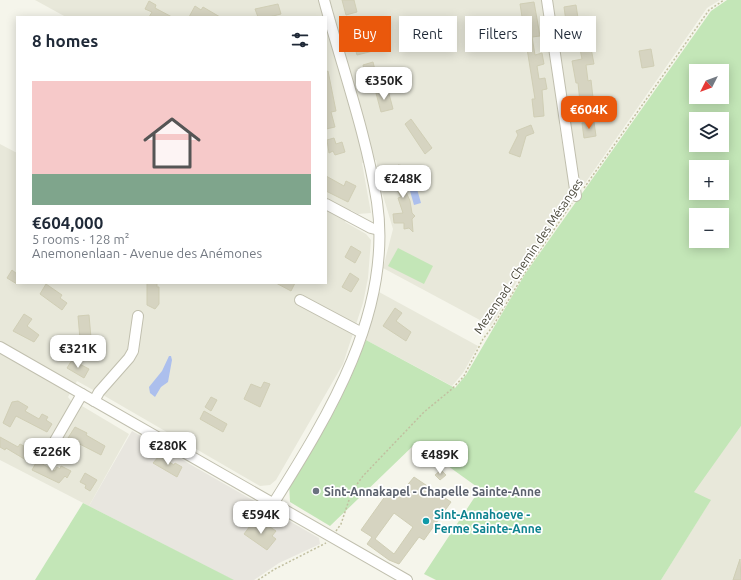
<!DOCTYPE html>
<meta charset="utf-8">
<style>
:root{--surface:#fff;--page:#f6f6f7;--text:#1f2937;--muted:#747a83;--line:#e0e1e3;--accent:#ea580c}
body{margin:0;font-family:Ubuntu,sans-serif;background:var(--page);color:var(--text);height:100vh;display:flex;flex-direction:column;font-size:15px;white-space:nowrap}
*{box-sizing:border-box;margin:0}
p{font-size:13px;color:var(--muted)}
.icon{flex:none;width:22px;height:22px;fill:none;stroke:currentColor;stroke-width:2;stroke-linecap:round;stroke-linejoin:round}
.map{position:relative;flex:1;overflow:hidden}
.details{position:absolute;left:16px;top:16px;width:311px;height:268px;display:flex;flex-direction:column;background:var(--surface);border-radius:0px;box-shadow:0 2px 10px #0003}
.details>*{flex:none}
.hud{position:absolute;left:339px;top:16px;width:342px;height:36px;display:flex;gap:8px}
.needle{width:26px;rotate:228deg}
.buttons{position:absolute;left:689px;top:64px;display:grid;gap:8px}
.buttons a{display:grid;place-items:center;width:40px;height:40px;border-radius:0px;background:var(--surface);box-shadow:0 2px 10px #0003;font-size:20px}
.price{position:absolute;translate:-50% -34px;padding:0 9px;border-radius:8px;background:#fff;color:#222;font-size:13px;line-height:26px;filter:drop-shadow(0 1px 2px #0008)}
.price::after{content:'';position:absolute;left:50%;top:24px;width:12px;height:9px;margin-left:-6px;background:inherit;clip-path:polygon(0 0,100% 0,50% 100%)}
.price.on{background:var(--accent);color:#fff}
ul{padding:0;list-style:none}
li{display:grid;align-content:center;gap:8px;height:212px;padding:0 16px}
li+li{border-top:1px solid var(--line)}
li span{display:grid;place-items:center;height:124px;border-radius:0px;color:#555}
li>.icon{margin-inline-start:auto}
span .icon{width:72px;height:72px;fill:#fffc;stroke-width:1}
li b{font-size:17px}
h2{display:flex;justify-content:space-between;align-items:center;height:48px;padding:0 16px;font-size:17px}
.tag{padding:0 14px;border-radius:0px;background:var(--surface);box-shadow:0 2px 10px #0003;font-size:14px;line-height:36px}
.tag.on{background:var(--accent);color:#fff}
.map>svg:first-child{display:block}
.residential{fill:#e8e8da}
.industrial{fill:#e8e6df}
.green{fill:#c3e6b7;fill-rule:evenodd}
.water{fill:#acbfed}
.building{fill:#d6d4c1;stroke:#d0ceb5;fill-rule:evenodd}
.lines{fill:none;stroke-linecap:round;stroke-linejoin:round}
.minor-casing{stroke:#c0bfae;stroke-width:12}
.path{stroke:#c1bfa0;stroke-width:1.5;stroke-dasharray:2 2;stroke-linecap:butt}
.minor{stroke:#fff;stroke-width:10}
.worship-dot{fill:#6b7280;stroke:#fff;stroke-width:1.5}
.culture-dot{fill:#0f9aa8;stroke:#fff;stroke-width:1.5}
.labels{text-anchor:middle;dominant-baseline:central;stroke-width:3.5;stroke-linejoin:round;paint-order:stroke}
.street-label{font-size:12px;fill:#494739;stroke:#fff}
.worship-label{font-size:12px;font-weight:bold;fill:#5b616d;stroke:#fff;text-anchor:start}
.culture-label{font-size:12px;font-weight:bold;fill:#0d838f;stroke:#fff;text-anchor:start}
</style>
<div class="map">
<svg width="741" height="580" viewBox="0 0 741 580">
<rect width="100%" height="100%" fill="#f5f5eb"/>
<g class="residential">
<path d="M35,0H720L707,8L581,189L570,122L559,124L572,201L523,271L491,326L383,268L393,229L382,192L376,160L362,163L371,213L358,214L351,210L345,222L366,234L371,240L368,278L363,303L343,364L276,480L270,485L260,486L253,482L103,395L140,338L143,314L134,313L128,352L95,391L77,381L68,397L71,401L80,407L82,406L129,434L89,506L0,460V144L17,153V283H326V17H66Z"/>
<path d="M379,292L478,346L463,373L452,386L366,340Z"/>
<path d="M741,426V580H661L710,501L693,492Z"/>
</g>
<path class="industrial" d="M132,431L319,538L320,544L279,563L254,580H233L89,506Z"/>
<g class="green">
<path d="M727,0H741V426L694,492L711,500L661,580H436L424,574L480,489L416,443L330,526L290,502L289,483L335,410L366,340L455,388L466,375L525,274L711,11ZM696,71H722V97H696ZM696,119H722V145H696ZM696,167H722V193H696ZM696,215H722V241H696Z"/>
<path d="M398,248L433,266L424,284L388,266Z"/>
<path d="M83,503L89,506L234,580H35Z"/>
</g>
<g class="water">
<path d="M417,189L421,203L414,205L410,191Z"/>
<path d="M169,356H171L172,360L168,382L161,387L155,397L150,393L149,387L162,371Z"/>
</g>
<g class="building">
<path d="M342,0H354L357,12L346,15Z"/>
<path d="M149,1L156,5L155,8L172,17H149L152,12L145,9Z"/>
<path d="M534,2L540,36L532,37L535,55L542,53L544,64L537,66L539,79L545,78L547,89L542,90L544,116L534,117L532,99H535L520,4Z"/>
<path d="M278,4L281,14L269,17H258L255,9Z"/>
<path d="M576,5L578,18L572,19L576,41L565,43L562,30L567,29L564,7Z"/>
<path d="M195,6L201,10L203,7L220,17H189Z"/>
<path d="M364,26L373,51L357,55L355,48L357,47L352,29Z"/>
<path d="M591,48L594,64L586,65L588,81L591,80L593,98L597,97L600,110L581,112L578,83H576L572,61L582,59L580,49Z"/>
<path d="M651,49L654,66L642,68L639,51Z"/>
<path d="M373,62L377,78L363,82L361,74L365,73L363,65Z"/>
<path d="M328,71L336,111L331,112L335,127L326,129V72Z"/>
<path d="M388,90L393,109L381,112L376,93Z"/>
<path d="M411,119L432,148L425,154L405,124Z"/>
<path d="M594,122L596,136L584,138L582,123Z"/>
<path d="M531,125L534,133L526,136L520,157L509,153L518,135L516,131Z"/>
<path d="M334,138L336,144L342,142L345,152L335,155L333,151L329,153L327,140Z"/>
<path d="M398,165L404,166L403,174L411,170L413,176L405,179L403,185L410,201L412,213L415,216L412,219L413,232L409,228L404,229V223H394L393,214L403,213L398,198L401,197L390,177L397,173Z"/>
<path d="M326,176L344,186L346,181L356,186L348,202L326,191Z"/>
<path d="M351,246L361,252L355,263L345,257Z"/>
<path d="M12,270L17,274V284L7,278Z"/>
<path d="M350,273L359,279L351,292L342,287Z"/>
<path d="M147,283H157V287H159V304L155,309L147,305Z"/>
<path d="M276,283H295L291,291Z"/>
<path d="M46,284L62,295L60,298L67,303L62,310L40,294Z"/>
<path d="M395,308L402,313L396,321L411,332L406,341L383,326Z"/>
<path d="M24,314L32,319L27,326L39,335L34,342L13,331Z"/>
<path d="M89,315L91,338L80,339L78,316Z"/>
<path d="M72,360L89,369L84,378L67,368Z"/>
<path d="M264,382L270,384L260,407L244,399L251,384L261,388Z"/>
<path d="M211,397L217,400L211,411L205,407Z"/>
<path d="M18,401L28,407L25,411L39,419L42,414L48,417L46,420L52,424L47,432L16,416L10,427L3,423L12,402Z"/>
<path d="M204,411L227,424L223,432L200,419Z"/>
<path d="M75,427L87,433L86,435L105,446L101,455L68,438Z"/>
<path d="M0,437L18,447L20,444L31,450L26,460L6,448L5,450L0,447Z"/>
<path d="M159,456L174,465L175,463L182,467L177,477L153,463Z"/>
<path d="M37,461L55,471L57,467L60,469L61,466L71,471L67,478L65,476L59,483L32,470Z"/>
<path d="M441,470L446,475L440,480L435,475Z"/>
<path d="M85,473L97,480L90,491L85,488L86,485L80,482Z"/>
<path d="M414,477L451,502L424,540L419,537L399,564L389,560L367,544L372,537L361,530L391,488L400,494ZM394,513L413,527L394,554L375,539Z"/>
<path d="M253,522L260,528L264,523L276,531L272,536L276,539L267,550L244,534Z"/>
<path d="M740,559L741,580H733Z"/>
</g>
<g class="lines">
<g class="minor-casing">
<g id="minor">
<path d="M547,0L576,196"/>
<path d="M326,204L371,228L379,230"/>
<path d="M300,300L362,333"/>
<path d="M0,347L407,580"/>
<path d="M94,401L99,392L129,358L133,351L138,316"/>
<path d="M52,446L82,394"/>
<path d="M273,504C329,415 393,311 377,202C366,133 342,67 324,0"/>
</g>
</g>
<g class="path">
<path d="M584,188L709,10L724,0"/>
<path d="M336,531L341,524L352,491L363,476L424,412L452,389L464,376L483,339L493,326L524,274L572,203"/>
<path d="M258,580L275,569L326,543"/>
</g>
<use href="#minor" class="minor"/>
</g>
<circle class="worship-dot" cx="316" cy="491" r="4"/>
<circle class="culture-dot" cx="426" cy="521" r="4"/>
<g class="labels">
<g class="street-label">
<text transform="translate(528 256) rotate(-56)">Mezenpad - Chemin des Mésanges</text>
</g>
<g class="worship-label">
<text x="324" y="491">Sint-Annakapel - Chapelle Sainte-Anne</text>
</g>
<g class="culture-label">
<text x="434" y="514">Sint-Annahoeve -<tspan x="434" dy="14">Ferme Sainte-Anne</tspan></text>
</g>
</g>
</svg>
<div class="buttons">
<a><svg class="needle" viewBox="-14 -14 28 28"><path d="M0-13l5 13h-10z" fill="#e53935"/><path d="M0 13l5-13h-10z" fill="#747a83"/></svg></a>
<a><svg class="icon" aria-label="layers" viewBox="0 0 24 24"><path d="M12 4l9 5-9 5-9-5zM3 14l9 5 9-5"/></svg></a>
<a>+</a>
<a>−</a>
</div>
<b class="price" style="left:384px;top:101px">€350K</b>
<b class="price on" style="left:589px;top:130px">€604K</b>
<b class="price" style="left:403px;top:199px">€248K</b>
<b class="price" style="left:78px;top:369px">€321K</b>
<b class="price" style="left:168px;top:466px">€280K</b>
<b class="price" style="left:52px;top:472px">€226K</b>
<b class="price" style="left:440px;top:475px">€489K</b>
<b class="price" style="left:261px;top:535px">€594K</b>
<div class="hud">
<a class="tag on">Buy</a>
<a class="tag">Rent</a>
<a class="tag">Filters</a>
<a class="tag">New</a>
</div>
<section class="details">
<h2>8 homes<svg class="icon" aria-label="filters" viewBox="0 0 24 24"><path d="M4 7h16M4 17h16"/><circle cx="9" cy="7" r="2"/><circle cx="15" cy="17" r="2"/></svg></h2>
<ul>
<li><span style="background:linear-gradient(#f6c9c9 75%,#7fa58c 0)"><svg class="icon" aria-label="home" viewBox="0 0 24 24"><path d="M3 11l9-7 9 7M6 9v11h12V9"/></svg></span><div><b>€604,000</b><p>5 rooms · 128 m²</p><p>Anemonenlaan - Avenue des Anémones</p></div></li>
</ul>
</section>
</div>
